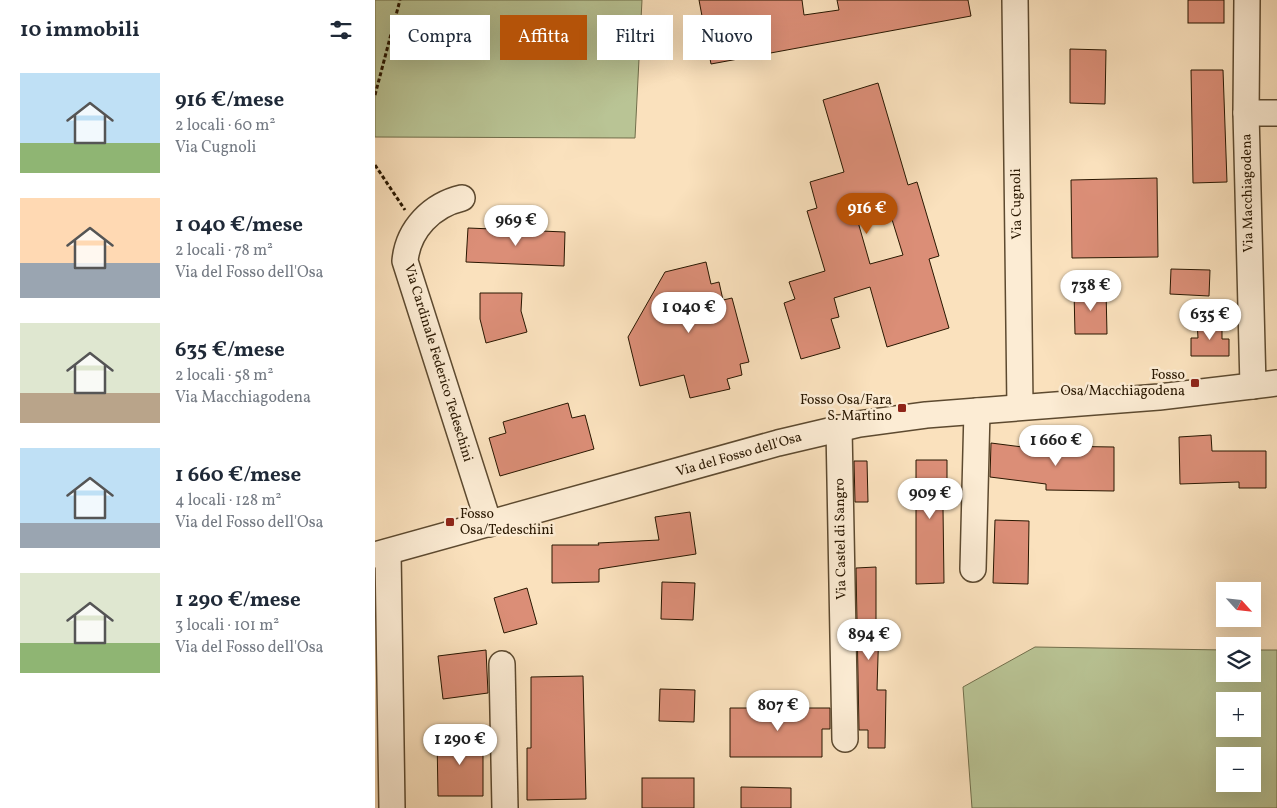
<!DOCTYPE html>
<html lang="it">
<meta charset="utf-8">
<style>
:root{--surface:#fff;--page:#f2f2f3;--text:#1f2937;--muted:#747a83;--accent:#b45309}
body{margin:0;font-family:Vollkorn,serif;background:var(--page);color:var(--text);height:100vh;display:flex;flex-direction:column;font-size:19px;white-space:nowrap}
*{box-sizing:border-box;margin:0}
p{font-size:16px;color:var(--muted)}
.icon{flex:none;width:28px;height:28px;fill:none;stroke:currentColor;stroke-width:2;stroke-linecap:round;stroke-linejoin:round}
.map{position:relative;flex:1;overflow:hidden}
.sheet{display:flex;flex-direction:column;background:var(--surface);width:375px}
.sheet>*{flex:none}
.guide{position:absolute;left:15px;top:15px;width:475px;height:45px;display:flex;gap:10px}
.needle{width:32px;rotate:117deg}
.buttons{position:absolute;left:841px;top:582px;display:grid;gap:10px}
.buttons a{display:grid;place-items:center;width:45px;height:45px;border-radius:0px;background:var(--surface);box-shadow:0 5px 20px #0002;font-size:25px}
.price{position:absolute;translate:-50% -42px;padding:0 11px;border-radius:18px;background:#fff;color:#222;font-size:16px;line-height:32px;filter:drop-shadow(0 1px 2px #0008)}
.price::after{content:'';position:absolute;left:50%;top:30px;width:15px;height:11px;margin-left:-8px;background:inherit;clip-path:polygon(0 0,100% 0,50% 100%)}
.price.active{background:var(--accent);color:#fff}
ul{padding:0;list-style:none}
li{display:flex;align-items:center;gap:15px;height:125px;padding:0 20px}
li span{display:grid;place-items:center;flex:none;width:140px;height:100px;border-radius:0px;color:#555}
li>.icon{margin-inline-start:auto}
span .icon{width:60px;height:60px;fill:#fffc;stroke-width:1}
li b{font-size:21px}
h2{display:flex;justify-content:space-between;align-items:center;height:60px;padding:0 20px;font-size:21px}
.chip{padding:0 18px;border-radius:0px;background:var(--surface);box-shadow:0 5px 20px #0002;font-size:18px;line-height:45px}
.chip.active{background:var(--accent);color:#fff}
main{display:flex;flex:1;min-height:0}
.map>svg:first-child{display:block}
.green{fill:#b9c495;stroke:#716e4b;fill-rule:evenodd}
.building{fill:#db8e77;stroke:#291701;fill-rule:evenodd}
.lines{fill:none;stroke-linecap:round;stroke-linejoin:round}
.minor-casing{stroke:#5d4a30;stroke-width:28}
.path{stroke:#291701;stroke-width:3;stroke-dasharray:4 2.5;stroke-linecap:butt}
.minor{stroke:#fcecd4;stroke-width:25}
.poi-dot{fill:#8f2418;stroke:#fcecd4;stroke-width:2}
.labels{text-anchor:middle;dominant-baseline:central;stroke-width:5;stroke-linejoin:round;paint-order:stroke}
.street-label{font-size:14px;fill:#291701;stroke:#fcecd4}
.poi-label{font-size:14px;fill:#291701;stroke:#fcecd4;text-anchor:end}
</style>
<main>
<section class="sheet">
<h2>10 immobili<svg class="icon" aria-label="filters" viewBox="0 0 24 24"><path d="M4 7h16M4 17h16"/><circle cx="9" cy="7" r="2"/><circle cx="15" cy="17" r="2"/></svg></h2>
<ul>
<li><span style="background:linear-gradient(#bfe0f5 70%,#8fb573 0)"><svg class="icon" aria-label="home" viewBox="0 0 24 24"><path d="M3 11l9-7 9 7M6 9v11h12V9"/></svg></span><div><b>916 €/mese</b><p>2 locali · 60 m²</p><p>Via Cugnoli</p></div></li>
<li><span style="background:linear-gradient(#ffd9b3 65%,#9aa5b1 0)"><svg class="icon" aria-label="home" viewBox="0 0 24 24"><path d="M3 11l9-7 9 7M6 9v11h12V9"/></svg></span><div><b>1 040 €/mese</b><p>2 locali · 78 m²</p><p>Via del Fosso dell'Osa</p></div></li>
<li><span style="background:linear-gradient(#dfe7d0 70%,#b9a48a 0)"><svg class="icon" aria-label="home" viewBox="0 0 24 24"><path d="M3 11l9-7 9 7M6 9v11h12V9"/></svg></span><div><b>635 €/mese</b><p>2 locali · 58 m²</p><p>Via Macchiagodena</p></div></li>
<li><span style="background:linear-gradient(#bfe0f5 75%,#9aa5b1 0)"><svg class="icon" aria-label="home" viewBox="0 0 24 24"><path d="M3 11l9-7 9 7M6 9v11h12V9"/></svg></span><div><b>1 660 €/mese</b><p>4 locali · 128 m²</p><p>Via del Fosso dell'Osa</p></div></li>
<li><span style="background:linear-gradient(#dfe7d0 70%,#8fb573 0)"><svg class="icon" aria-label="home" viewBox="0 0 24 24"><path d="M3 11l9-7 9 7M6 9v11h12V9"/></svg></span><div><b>1 290 €/mese</b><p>3 locali · 101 m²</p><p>Via del Fosso dell'Osa</p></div></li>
</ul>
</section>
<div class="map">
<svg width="902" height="808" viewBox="0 0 902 808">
<rect width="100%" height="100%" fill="#fae1bd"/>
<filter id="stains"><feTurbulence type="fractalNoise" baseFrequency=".004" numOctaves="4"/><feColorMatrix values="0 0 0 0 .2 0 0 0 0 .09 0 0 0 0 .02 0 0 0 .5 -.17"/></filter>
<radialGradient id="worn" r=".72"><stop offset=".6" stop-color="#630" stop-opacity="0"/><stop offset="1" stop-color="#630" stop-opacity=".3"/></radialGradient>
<g class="green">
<path d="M0,0H267L260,138L0,137Z"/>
<path d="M660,647L850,650V674H878V650H902V808H597L588,687ZM850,701H878V729H850ZM850,756H878V784H850Z"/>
</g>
<g class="building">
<path d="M324,0H427L429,15L464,10L462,0H593L596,16L336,64Z"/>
<rect x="813" y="0" width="36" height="23"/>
<path d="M695,49L731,50L730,104L695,103Z"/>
<path d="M816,70H848L852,182L818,183Z"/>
<path d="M503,83L533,185L542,182L564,256L554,259L574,328L512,347L495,287L459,298L464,317L456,319L465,348L426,359L409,303L420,299L414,282L450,271L432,211L442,208L435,182L469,172L448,100ZM515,213L528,255L495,264L483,222Z"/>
<path d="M782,178L783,257L697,258L696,180Z"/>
<path d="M93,228L190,232L189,266L91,262Z"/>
<path d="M331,262L336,284L344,282L348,300L357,298L374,362L365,364L367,375L352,379L355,389L315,398L309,375L265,386L253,337L290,272Z"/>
<path d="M796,269L835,270L834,296L795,294Z"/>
<path d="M731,290L732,334H700L699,291Z"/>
<path d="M105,293H147L146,311L152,332L111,343L105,319Z"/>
<path d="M822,322H847V339H854V356H816V338H823Z"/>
<path d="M193,403L197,418L210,415L219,449L125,476L114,438L131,433L128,422Z"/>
<path d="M836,435L837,451H891V488H864V482L805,484L804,437Z"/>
<path d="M616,443L671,450V446L739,447V491L671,490V484L615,477Z"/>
<path d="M541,460H572V508H568L569,583L541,584Z"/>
<path d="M479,461H492L493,502H480Z"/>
<path d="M315,512L321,554L224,569V582L177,583V545H224L223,543L284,540L280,517Z"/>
<path d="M620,520L654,521L653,584L618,583Z"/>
<path d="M501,567V624H504L502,690H511L510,748H493V730H484L481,568Z"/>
<path d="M287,582L320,583L318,620L286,619Z"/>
<path d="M152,588L162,624L129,633L119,598Z"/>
<path d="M111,650L113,693L68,699L63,656Z"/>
<path d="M208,676L211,799L152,800V748H156V677Z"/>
<path d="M285,689L320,690L319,722L284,721Z"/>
<path d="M355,708H455V729H447V757H355Z"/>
<path d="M62,736H108V796H63Z"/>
<rect x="267" y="778" width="52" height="30"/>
<path d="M366,787L416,788V808H366Z"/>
</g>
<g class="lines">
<g class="minor-casing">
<g id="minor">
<path d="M640,0L645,407"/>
<path d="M872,0L871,113L878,386"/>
<path d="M871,113H902"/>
<path d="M87,198C57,205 33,229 30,261L114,524"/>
<path d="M464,428L470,739"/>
<path d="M13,552L17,808"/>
<path d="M0,555L403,443L484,424L551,415L784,397L902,383"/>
<path d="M598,569L602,411"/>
<path d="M127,664L130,808"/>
</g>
</g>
<g class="path">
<path d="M0,95L25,0"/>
<path d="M0,165L30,210"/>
</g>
<use href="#minor" class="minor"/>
</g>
<g class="poi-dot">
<rect x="815" y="378" width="10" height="10" rx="2.5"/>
<rect x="522" y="403" width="10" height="10" rx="2.5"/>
<rect x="70" y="517" width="10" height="10" rx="2.5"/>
</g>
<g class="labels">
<g class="street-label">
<text transform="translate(873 193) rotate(-91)">Via Macchiagodena</text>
<text transform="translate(642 204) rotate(-91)">Via Cugnoli</text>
<text transform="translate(63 363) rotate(73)">Via Cardinale Federico Tedeschini</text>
<text transform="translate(364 455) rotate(-16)">Via del Fosso dell'Osa</text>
<text transform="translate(466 539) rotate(-91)">Via Castel di Sangro</text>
</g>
<g class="poi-label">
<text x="810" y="375">Fosso<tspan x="810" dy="16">Osa/Macchiagodena</tspan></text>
<text x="517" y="400">Fosso Osa/Fara<tspan x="517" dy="16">S. Martino</tspan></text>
<text x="85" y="514" text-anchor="start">Fosso<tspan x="85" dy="16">Osa/Tedeschini</tspan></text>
</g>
</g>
<rect width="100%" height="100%" filter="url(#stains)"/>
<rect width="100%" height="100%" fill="url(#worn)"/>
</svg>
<div class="buttons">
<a><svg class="needle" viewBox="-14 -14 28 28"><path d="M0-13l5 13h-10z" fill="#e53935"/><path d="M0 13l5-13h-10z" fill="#747a83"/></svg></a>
<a><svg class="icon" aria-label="layers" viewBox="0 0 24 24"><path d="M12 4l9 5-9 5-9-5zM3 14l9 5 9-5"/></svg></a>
<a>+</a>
<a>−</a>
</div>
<b class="price active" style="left:492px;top:235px">916 €</b>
<b class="price" style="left:141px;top:247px">969 €</b>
<b class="price" style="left:716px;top:312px">738 €</b>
<b class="price" style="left:314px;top:334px">1 040 €</b>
<b class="price" style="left:835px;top:341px">635 €</b>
<b class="price" style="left:681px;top:467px">1 660 €</b>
<b class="price" style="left:555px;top:520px">909 €</b>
<b class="price" style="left:494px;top:661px">894 €</b>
<b class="price" style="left:403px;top:732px">807 €</b>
<b class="price" style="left:85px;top:766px">1 290 €</b>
<div class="guide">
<a class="chip">Compra</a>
<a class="chip active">Affitta</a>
<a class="chip">Filtri</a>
<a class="chip">Nuovo</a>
</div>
</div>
</main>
